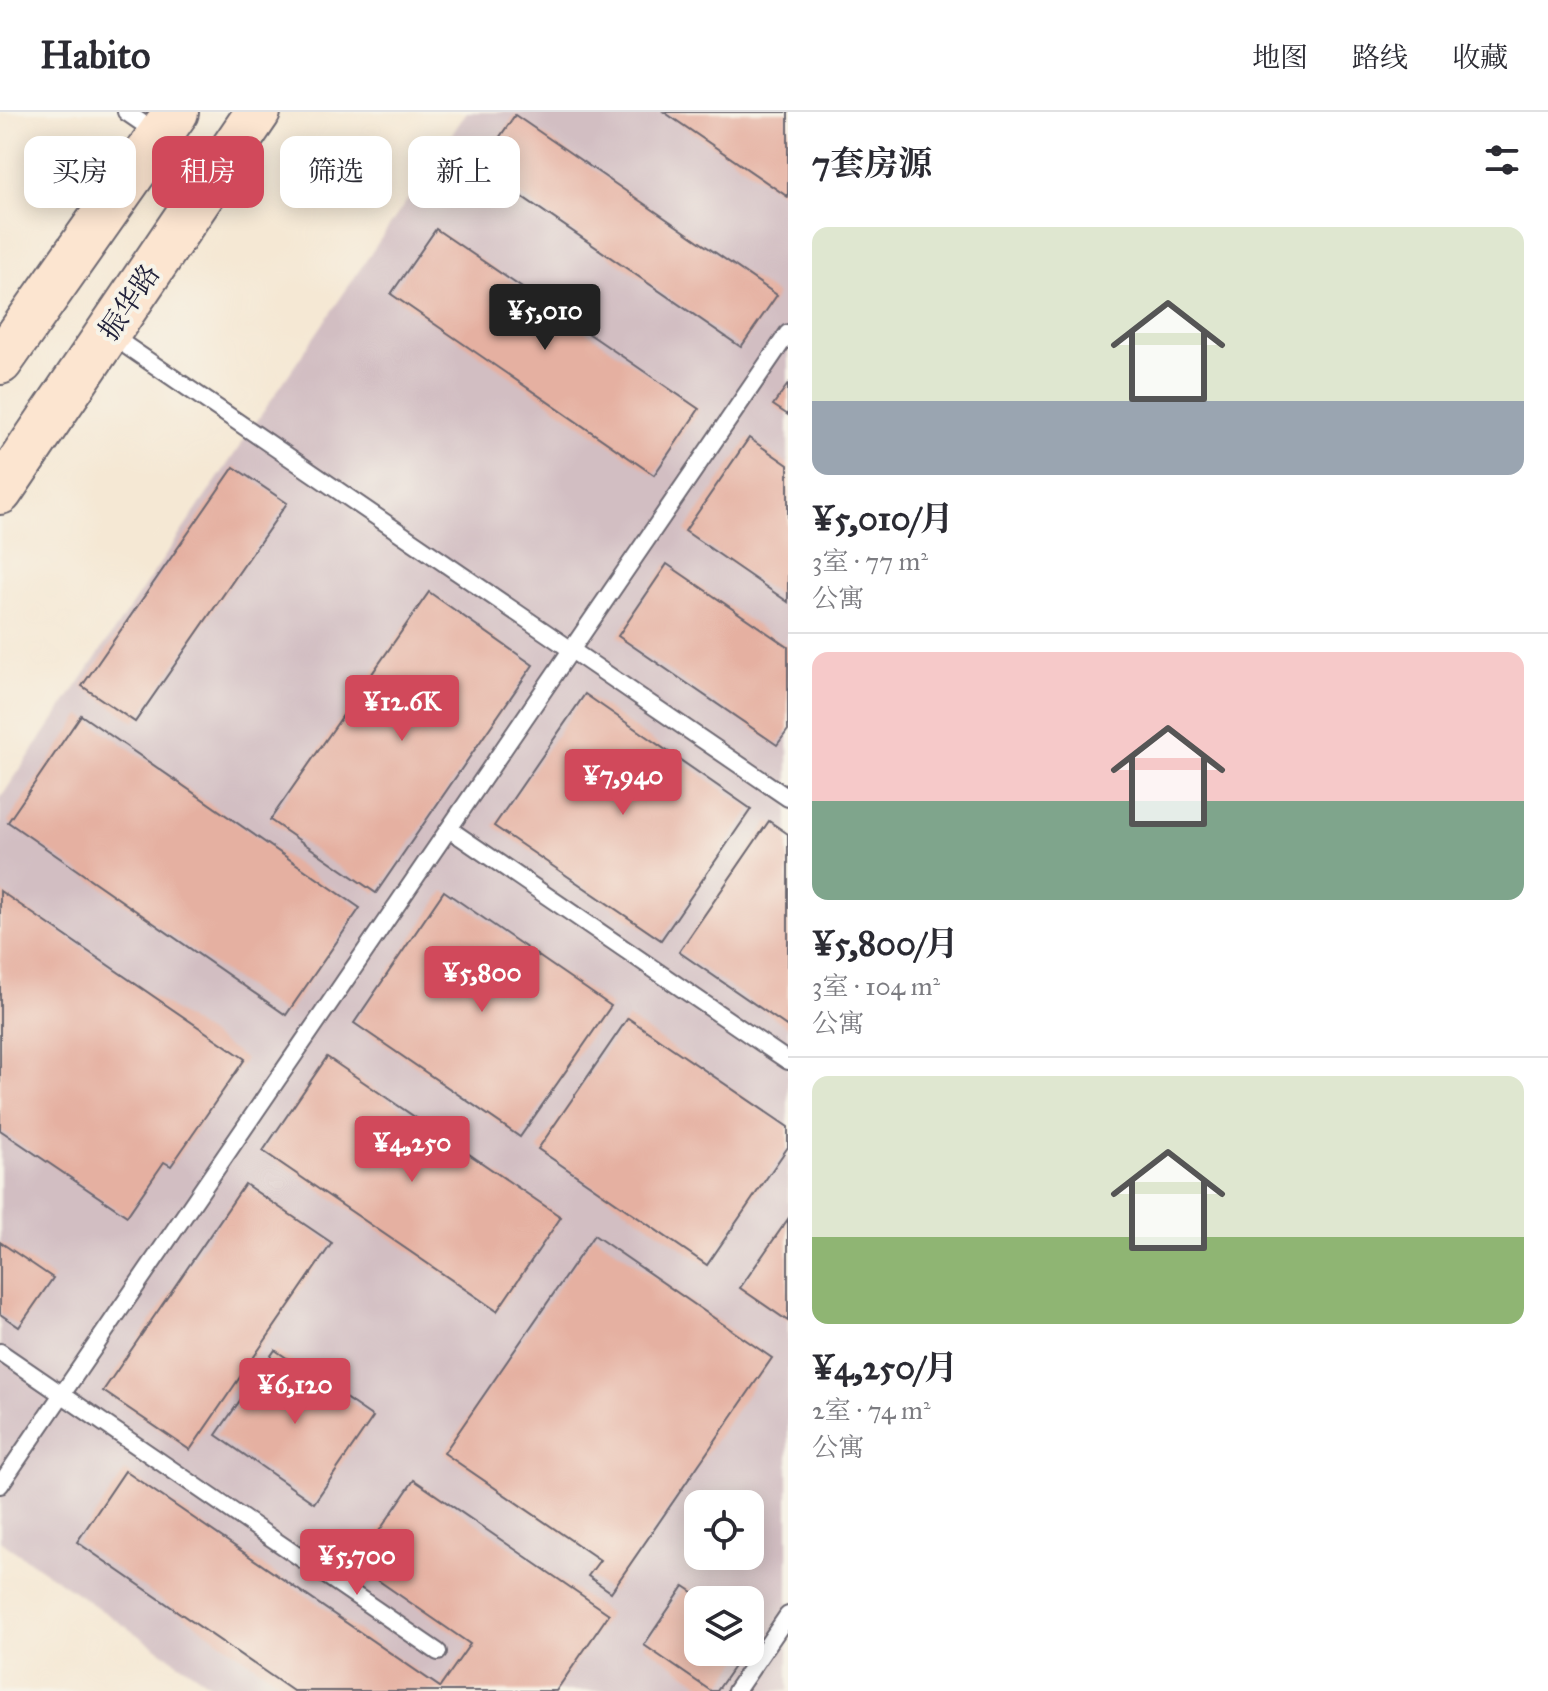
<!DOCTYPE html>
<html lang="zh">
<meta charset="utf-8">
<style>
:root{--surface:#fff;--page:#f7f7f7;--text:#2b2b33;--muted:#7c7c81;--line:#e1e1e2;--accent:#d1495b}
body{margin:0;font-family:"IM FELL Great Primer","Noto Serif SC",serif;background:var(--page);color:var(--text);height:100vh;display:flex;flex-direction:column;font-size:30px;white-space:nowrap}
*{box-sizing:border-box;margin:0}
p{font-size:26px;color:var(--muted)}
.icon{flex:none;width:44px;height:44px;fill:none;stroke:currentColor;stroke-width:2;stroke-linecap:round;stroke-linejoin:round}
.map{position:relative;flex:1;overflow:hidden}
.drawer{display:flex;flex-direction:column;background:var(--surface);width:760px}
.drawer>*{flex:none}
.top-card{position:absolute;left:24px;top:24px;width:644px;height:72px;display:flex;gap:16px}
.buttons{position:absolute;left:684px;top:1378px;display:grid;gap:16px}
.buttons a{display:grid;place-items:center;width:80px;height:80px;border-radius:16px;background:var(--surface);box-shadow:0 4px 20px #0003;font-size:40px}
.price{position:absolute;translate:-50% -68px;padding:0 18px;border-radius:8px;background:var(--accent);color:#fff;font-size:26px;line-height:52px;filter:drop-shadow(0 2px 4px #0008)}
.price::after{content:'';position:absolute;left:50%;top:48px;width:24px;height:18px;margin-left:-12px;background:inherit;clip-path:polygon(0 0,100% 0,50% 100%)}
.price.on{background:#222;color:#fff}
ul{padding:0;list-style:none}
li{display:grid;align-content:center;gap:16px;height:424px;padding:0 24px}
li+li{border-top:2px solid var(--line)}
li span{display:grid;place-items:center;height:248px;border-radius:16px;color:#555}
li>.icon{margin-inline-start:auto}
span .icon{width:144px;height:144px;fill:#fffc;stroke-width:1}
li b{font-size:34px}
h2{display:flex;justify-content:space-between;align-items:center;height:96px;padding:0 24px;font-size:34px}
.pill{padding:0 28px;border-radius:16px;background:var(--surface);box-shadow:0 4px 20px #0003;font-size:28px;line-height:72px}
.pill.on{background:var(--accent);color:#fff}
header{display:flex;align-items:center;gap:48px;box-sizing:border-box;height:112px;padding:0 40px;background:var(--surface);border-bottom:2px solid var(--line)}
header strong{font-size:38px}
nav{display:flex;gap:44px;margin-inline-start:auto;font-size:28px}
main{display:flex;flex:1;min-height:0}
.map>svg:first-child{display:block}
.industrial{fill:#d2bec2;fill-rule:evenodd}
.building{fill:#e5b0a1}
.lines{fill:none;stroke-linecap:round;stroke-linejoin:round}
.service-casing{stroke:#6c6771;stroke-width:20}
.secondary-casing{stroke:#6c6771;stroke-width:48}
.service{stroke:#fff;stroke-width:16}
.secondary{stroke:#fce5d0;stroke-width:44}
.labels{text-anchor:middle;dominant-baseline:central;stroke-width:8;stroke-linejoin:round;paint-order:stroke}
.street-label{font-size:28px;fill:#22223b;stroke:#f7f3e8}
</style>
<header>
<strong>Habito</strong>
<nav><a>地图</a><a>路线</a><a>收藏</a></nav>
</header>
<main>
<div class="map">
<svg width="788" height="1579" viewBox="0 0 788 1579">
<rect width="100%" height="100%" fill="#f7f3e8"/>
<filter id="ink" filterUnits="userSpaceOnUse"><feTurbulence type="fractalNoise" baseFrequency=".0125" numOctaves="2"/><feDisplacementMap in="SourceGraphic" scale="16" xChannelSelector="R" yChannelSelector="G"/><feConvolveMatrix kernelMatrix="1 2 1 2 8 2 1 2 1" color-interpolation-filters="sRGB"/></filter>
<filter id="wash" filterUnits="userSpaceOnUse"><feTurbulence type="fractalNoise" baseFrequency=".006" numOctaves="4" result="noise"/><feDisplacementMap in="SourceGraphic" scale="32" xChannelSelector="R" yChannelSelector="G"/><feGaussianBlur stdDeviation="1.8" result="paint"/><feColorMatrix in="noise" values="0 0 0 0 0 0 0 0 0 0 0 0 0 0 0 0 0 1.4 0 .05"/><feComposite in="paint" operator="in"/></filter>
<g filter="url(#wash)">
<rect width="100%" height="100%" fill="#f5e8d4"/>
<path class="industrial" d="M467,0H788V1579H220L0,1429V687ZM698,1392H750V1444H698ZM698,1488H750V1540H698Z"/>
<g id="blocks">
<g class="building">
<path d="M664,0H788V85Z"/>
<path d="M515,3L777,183L741,235L479,55Z"/>
<path d="M436,117L699,297L654,363L391,182Z"/>
<path d="M788,272V303L773,293Z"/>
<path d="M749,326L788,353V490L685,419Z"/>
<path d="M234,355L287,391L135,610L82,574Z"/>
<path d="M667,452L788,535V618L777,633L618,524Z"/>
<path d="M429,480L533,553L376,781L270,708Z"/>
<path d="M585,582L751,697L661,828L494,714Z"/>
<path d="M81,603L360,796L286,903L8,710Z"/>
<path d="M769,709L788,722V915L679,840Z"/>
<path d="M0,779L245,947L171,1054L164,1050L127,1104L0,1018Z"/>
<path d="M444,779L611,894L520,1025L354,911Z"/>
<path d="M628,906L788,1015V1035L707,1153L538,1037Z"/>
<path d="M327,945L561,1105L497,1199L263,1039Z"/>
<path d="M245,1072L332,1131L190,1338L103,1279Z"/>
<path d="M788,1107V1209L740,1176Z"/>
<path d="M594,1123L772,1246L611,1480L588,1464L600,1448L444,1341Z"/>
<path d="M0,1130L53,1166L19,1215L0,1202Z"/>
<path d="M275,1238L373,1305L314,1391L216,1323Z"/>
<path d="M125,1359L440,1575L470,1532L356,1453L414,1368L609,1502L556,1579H293L77,1430Z"/>
<path d="M684,1474L705,1488H698V1540H744L717,1579H711L644,1533Z"/>
</g>
</g>
</g>
<g filter="url(#ink)">
<use href="#blocks" fill-opacity="0" stroke="#6c6771" stroke-width="2"/>
<g class="lines">
<g class="service-casing">
<g id="service">
<path d="M126,0L158,22"/>
<path d="M109,222L788,686"/>
<path d="M449,717L788,949"/>
<path d="M0,1240L438,1540"/>
<path d="M0,1373L788,221"/>
<path d="M736,1579L788,1503"/>
</g>
</g>
<g class="secondary-casing">
<g id="secondary">
<path d="M0,250L176,0"/>
<path d="M0,380L258,0"/>
</g>
</g>
<use href="#service" class="service"/>
<use href="#secondary" class="secondary"/>
</g>
</g>
<g class="labels">
<g class="street-label">
<text transform="translate(129 190) rotate(-56)">振华路</text>
</g>
</g>
</svg>
<div class="buttons">
<a><svg class="icon" aria-label="locate" viewBox="0 0 24 24"><circle cx="12" cy="12" r="6"/><path d="M12 2v4M12 18v4M2 12h4M18 12h4"/></svg></a>
<a><svg class="icon" aria-label="layers" viewBox="0 0 24 24"><path d="M12 4l9 5-9 5-9-5zM3 14l9 5 9-5"/></svg></a>
</div>
<b class="price on" style="left:545px;top:240px">¥5,010</b>
<b class="price" style="left:402px;top:631px">¥12.6K</b>
<b class="price" style="left:623px;top:705px">¥7,940</b>
<b class="price" style="left:482px;top:902px">¥5,800</b>
<b class="price" style="left:412px;top:1072px">¥4,250</b>
<b class="price" style="left:295px;top:1314px">¥6,120</b>
<b class="price" style="left:357px;top:1485px">¥5,700</b>
<div class="top-card">
<a class="pill">买房</a>
<a class="pill on">租房</a>
<a class="pill">筛选</a>
<a class="pill">新上</a>
</div>
</div>
<section class="drawer">
<h2>7套房源<svg class="icon" aria-label="filters" viewBox="0 0 24 24"><path d="M4 7h16M4 17h16"/><circle cx="9" cy="7" r="2"/><circle cx="15" cy="17" r="2"/></svg></h2>
<ul>
<li><span style="background:linear-gradient(#dfe7d0 70%,#9aa5b1 0)"><svg class="icon" aria-label="home" viewBox="0 0 24 24"><path d="M3 11l9-7 9 7M6 9v11h12V9"/></svg></span><div><b>¥5,010/月</b><p>3室 · 77 m²</p><p>公寓</p></div></li>
<li><span style="background:linear-gradient(#f6c9c9 60%,#7fa58c 0)"><svg class="icon" aria-label="home" viewBox="0 0 24 24"><path d="M3 11l9-7 9 7M6 9v11h12V9"/></svg></span><div><b>¥5,800/月</b><p>3室 · 104 m²</p><p>公寓</p></div></li>
<li><span style="background:linear-gradient(#dfe7d0 65%,#8fb573 0)"><svg class="icon" aria-label="home" viewBox="0 0 24 24"><path d="M3 11l9-7 9 7M6 9v11h12V9"/></svg></span><div><b>¥4,250/月</b><p>2室 · 74 m²</p><p>公寓</p></div></li>
</ul>
</section>
</main>
